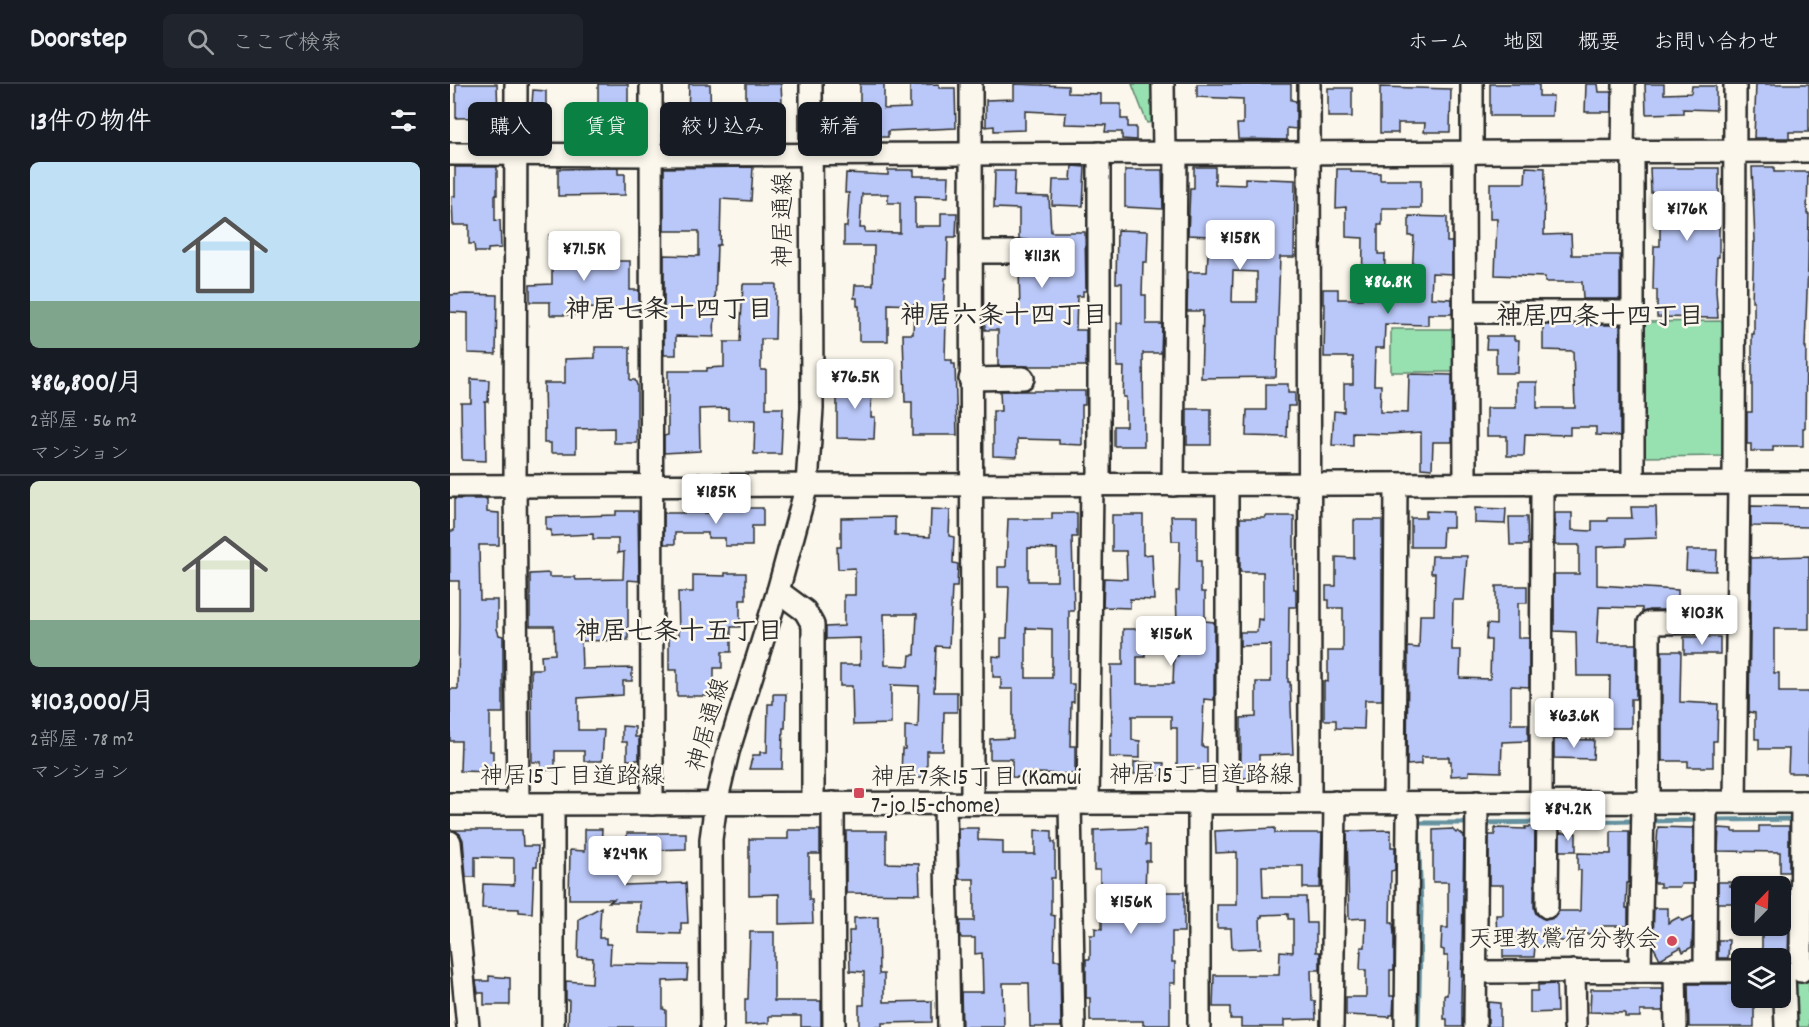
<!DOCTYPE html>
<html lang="ja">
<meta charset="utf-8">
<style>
:root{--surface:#171b24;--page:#20242c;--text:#f1f3f6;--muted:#9ea1a6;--line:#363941;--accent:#0b8043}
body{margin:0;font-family:Dekko,"Klee One",sans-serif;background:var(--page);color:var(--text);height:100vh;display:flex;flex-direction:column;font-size:22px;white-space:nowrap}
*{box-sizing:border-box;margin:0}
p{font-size:20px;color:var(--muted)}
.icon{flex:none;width:33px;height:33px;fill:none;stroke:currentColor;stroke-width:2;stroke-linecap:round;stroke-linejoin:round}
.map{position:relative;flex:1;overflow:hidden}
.panel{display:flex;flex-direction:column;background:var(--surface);width:450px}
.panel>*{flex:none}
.banner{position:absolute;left:18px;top:18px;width:570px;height:54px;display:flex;gap:12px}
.needle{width:39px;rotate:23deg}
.buttons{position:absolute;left:1281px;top:792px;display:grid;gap:12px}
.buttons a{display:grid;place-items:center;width:60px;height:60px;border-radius:9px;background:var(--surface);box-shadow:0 3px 9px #0003;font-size:30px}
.price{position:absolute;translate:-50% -51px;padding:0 14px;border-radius:6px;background:#fff;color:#222;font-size:20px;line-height:39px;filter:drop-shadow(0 2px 3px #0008)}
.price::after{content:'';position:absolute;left:50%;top:36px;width:18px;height:14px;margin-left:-9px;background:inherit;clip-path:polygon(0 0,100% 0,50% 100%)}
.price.selected{background:var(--accent);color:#fff}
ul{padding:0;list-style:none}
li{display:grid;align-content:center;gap:12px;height:318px;padding:0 30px}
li+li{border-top:2px solid var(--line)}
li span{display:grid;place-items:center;height:186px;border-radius:9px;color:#555}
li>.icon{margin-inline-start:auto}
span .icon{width:108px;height:108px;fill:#fffc;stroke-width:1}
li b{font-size:26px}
h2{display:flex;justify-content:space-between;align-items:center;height:72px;padding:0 30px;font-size:26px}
.pill{padding:0 21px;border-radius:9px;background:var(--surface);box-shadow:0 3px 9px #0003;font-size:21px;line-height:54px}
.pill.selected{background:var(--accent);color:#fff}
header{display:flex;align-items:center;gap:36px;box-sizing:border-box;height:84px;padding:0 30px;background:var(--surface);border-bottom:2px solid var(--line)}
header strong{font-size:28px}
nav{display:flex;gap:33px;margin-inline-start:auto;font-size:21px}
.search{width:420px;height:54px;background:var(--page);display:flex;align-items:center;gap:15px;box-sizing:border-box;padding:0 21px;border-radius:9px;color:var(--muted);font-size:22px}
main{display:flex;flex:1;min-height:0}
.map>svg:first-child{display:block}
.green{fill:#97e0b0;stroke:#61866e;stroke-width:1.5}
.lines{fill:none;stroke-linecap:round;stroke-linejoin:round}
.stream{stroke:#65919f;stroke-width:5}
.building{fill:#bac8f9;stroke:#2b2b2b;stroke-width:1.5;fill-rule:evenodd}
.minor-casing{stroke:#2b2b2b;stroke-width:26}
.minor{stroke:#fbf7ec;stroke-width:21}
.poi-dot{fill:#d1495b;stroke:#fbf7ec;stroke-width:2}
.labels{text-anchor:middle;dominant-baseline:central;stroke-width:5;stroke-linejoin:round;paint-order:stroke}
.street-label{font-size:24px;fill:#2b2b2b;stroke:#fbf7ec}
.poi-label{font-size:24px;fill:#2b2b2b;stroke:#fbf7ec;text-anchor:start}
.neighbourhood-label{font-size:26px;font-weight:bold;fill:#2b2b2b;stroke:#fbf7ec}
</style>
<header>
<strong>Doorstep</strong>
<div class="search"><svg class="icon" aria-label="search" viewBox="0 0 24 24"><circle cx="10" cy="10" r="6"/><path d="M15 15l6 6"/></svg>ここで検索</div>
<nav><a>ホーム</a><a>地図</a><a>概要</a><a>お問い合わせ</a></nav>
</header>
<main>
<section class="panel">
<h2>13件の物件<svg class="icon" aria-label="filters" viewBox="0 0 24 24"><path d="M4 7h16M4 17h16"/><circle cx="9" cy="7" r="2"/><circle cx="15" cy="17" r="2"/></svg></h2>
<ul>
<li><span style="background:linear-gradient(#bfe0f5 75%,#7fa58c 0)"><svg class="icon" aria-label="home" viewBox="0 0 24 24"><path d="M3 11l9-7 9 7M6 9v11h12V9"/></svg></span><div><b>¥86,800/月</b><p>2部屋 · 56 m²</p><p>マンション</p></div></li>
<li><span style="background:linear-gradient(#dfe7d0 75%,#7fa58c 0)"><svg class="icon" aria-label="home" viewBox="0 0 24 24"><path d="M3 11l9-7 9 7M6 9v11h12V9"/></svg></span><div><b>¥103,000/月</b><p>2部屋 · 78 m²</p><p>マンション</p></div></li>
</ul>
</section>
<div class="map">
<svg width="1359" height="943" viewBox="0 0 1359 943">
<rect width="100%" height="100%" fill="#fbf7ec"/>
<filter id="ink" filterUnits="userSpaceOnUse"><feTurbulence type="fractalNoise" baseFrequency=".0167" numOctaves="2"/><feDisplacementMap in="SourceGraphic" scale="12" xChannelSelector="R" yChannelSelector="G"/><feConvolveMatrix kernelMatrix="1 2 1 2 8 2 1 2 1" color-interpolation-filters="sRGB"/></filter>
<g filter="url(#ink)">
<g class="green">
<path d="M682,0H704L705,38L697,39Z"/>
<path d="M1274,237L1275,372L1194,373L1192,238Z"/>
<rect x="941" y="245" width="63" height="43"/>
<path d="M1359,888V943H1338L1336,890Z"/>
</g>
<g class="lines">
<g class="stream">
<path d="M1261,736L1348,735"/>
<path d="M1198,737L1252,736"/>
<path d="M1102,738L1189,737"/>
<path d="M1030,739L1093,738"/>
<path d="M968,943L971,825L968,739H1021"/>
</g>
</g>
<g class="building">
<path d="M6,0H47L48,33L6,34Z"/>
<rect x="148" y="0" width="30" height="20"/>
<path d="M239,0H260L261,42H249V55H229V33H238Z"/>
<path d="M296,0H331L332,18H296Z"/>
<path d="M410,0H434V25L460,24V1L489,0V4H505L506,44L438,47V53H417L418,22H410Z"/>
<path d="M564,0L618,2V9L651,10V20H671V35H678V43H686V56L672,55V48H655L656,41L615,40L616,29L575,27V46L544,47V42L536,43V16L564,15Z"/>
<path d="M747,0H841V16L846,17V45L837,44V56L788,55L787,40H793V15L747,13Z"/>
<path d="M1040,0H1089V12H1103L1102,32H1040Z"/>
<path d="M1136,0H1148L1149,8H1161V28H1135Z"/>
<path d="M1195,0H1214V10L1241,9L1242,2H1266V26L1233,25V29L1196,30Z"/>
<path d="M1306,0H1359V48H1339V54H1304Z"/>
<path d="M930,3L1001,5L1000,48H974L975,39H948V49H930Z"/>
<rect x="878" y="4" width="24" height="29"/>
<path d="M83,6L96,7V21L82,20Z"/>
<path d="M165,31H186V58L165,57Z"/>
<path d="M622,82L635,83L633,122L602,121L603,96H621Z"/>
<path d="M5,83H47V111H45V137L50,136L51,164L38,165V168H25L24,160H19V141H3L2,112H5Z"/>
<path d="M303,83L301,117L271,115L270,161H267L264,253L226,252V271H214V171L249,172V147H214V84Z"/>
<path d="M744,83H765V100L795,101V94L845,96L844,173H830L826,293L751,294L753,227H737L738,188H757L759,152L738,151L740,104H744ZM783,187L807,188V218H782Z"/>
<path d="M1076,83L1095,84L1094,151L1121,150L1122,171H1170V215H1133L1132,198H1095V193L1045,191L1047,135H1040V99H1075Z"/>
<path d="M1302,83H1324V88H1358L1357,130H1359L1358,181L1355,263H1356L1355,344H1353V362H1323V367H1301V360H1297V328H1302V250H1304V217H1302L1304,158H1305Z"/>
<path d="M168,84V90H175V111L108,112V85Z"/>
<path d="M1200,84H1269V173H1267L1266,207L1268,234L1207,233V206H1203L1204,162H1210V131H1206L1207,109H1201Z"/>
<path d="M887,85H901V88L930,89V96H971V124H932V141H928V170H935L934,215H961L964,152H959V132L997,133V158H1002V190L982,189L981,214L1002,215V230H978V241L935,240L934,264H925L924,301H931L930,328L958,329L959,290L1002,291V358H983L982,385L971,384V348L939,350L903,349V362L882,361L884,327L894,328V300H903V273H874L875,220H873V205H888V215H912L913,154L896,153V123L886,124Z"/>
<path d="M438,86H464V92H499L498,113L465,112V142H491V129H507L506,153H498L497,194H495L493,235L496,236L495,276H502V280H505L507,351H462V318H455L453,250H463L464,221L438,220V257H409V222H407V214H404L405,201H423L424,162H394V143H397L399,109H395L396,89L438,91ZM412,110H438V119H450V149L415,148V144H410Z"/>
<path d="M675,86H712L713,125L675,123Z"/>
<path d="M545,87H565L564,112L599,113L601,148H635L636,207H633V212H627L626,246H636V282H548V246H535V230H570L569,181L581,179L585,174L587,167L581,157L569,155V125L544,124Z"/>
<path d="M667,146L698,147L697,178H693L692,211H696V240H712L711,269H693L694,362H664V342H676V313H673L674,283H667V239H672V199H666Z"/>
<path d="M99,151L128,152V177H180V206H189V225L124,224V231H100V218H80V201L102,200V172H99Z"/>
<path d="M293,200H326L325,255H311V286H316V324H333L331,370H304L305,336H278V324L249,325L250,367L214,369V352L218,351V287H257V284L274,283V258H290Z"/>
<path d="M17,210L47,211L46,270L18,269V229L0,228V211Z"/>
<path d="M1093,241H1170V352L1146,351V343H1120V351L1075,350L1074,372H1057V352H1037V324H1066V298H1087V324H1125L1123,267L1093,266Z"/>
<path d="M1037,252H1064V256H1069L1068,289H1046V265H1036Z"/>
<path d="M145,263H180V296H185L187,301V359H164V344L126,345V369H101V359H94V345H95L94,299H115V275L145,274Z"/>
<path d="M21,295L39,296L38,318H35L36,377L12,376L11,319H21Z"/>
<path d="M387,296L422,298L421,333H425L424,355L387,354Z"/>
<path d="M816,300H838V309H845V322H838L837,353L796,352L797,326H816Z"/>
<path d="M550,307H635V321H632V361L609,360V356L567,355V373L543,372V327H551Z"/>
<rect x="737" y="325" width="24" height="36"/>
<path d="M4,415H37V428L49,429V461H29L30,516H47V545L49,551L53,552V629H40V667H43V688L10,687L11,657H0V605H8L9,540V497H0V447H4Z"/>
<path d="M1301,422L1359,423V443L1301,442Z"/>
<path d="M1181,423H1206L1207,454L1176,455V462L1147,463V501L1228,506V526H1199L1192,528V524L1149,523L1147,560H1186V615H1181V644H1159L1160,592H1127L1126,548L1104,547V490H1129V461H1105V429H1122V446L1142,447V437H1158V434H1182Z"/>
<path d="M258,424H313V442H302V462H275V454H258V449H225V460H214V429H258Z"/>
<path d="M1025,424L1056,425L1055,440L1025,439Z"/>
<path d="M481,425L500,426L499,452L504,453L503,479L508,480L507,503H502L499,563L486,562L484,608H507V628H494L493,667H477V693H451L452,665H455V642L468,643L469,602L441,601V640L403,641L402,602H390V581H410V554L376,555V543L394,542V511H405V484L388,485L387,463H391V434L445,433V451L480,453ZM434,530H467L465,571H460L459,582L435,581Z"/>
<path d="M166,427H188L189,497L178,496V556L131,557L132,585L182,584V597H173V611L128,614V646H154L152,677H134V667H105V686H91V678H82L81,585H92L91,571L105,570L104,542H80V490L99,489V493H125L126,496L173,495L174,468L168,469V455H143V450L101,452V446H96V433L166,431Z"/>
<path d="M976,427L1003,428V443H993L992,463H961V434H976Z"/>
<path d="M602,429H627V453H622L624,527H619V600H624V618H621L620,662H625V690L582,689V694L562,693V675H540V655L563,654V605H551V593H543V572L551,573V554H557L559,503H548V483H556L558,435H602ZM578,464L607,465V497H578ZM576,544L602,545V594H576Z"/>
<path d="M662,431H693V471L702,470L704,516L680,515V524L653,523L654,494L677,495L676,467H662Z"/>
<path d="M721,432H747V477H751V508H755V537L764,538V616L754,615L752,663H757V685H727V644H721V632H682V656L690,657V674L660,673V651H662L661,581H673V545H695V573H687V600H723L724,572H728L726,507H729L730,457H722Z"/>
<path d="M815,432H844V505H846V523H839L838,598H840L843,670L809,671V694H791V634L806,633V598H821V561L790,562V548H807L808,535L813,536V488H790V434H815Z"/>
<path d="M1059,433H1077L1078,461H1060Z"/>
<path d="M904,436H932V616H915L914,645L886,644V636H874V597L878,598V567H893V524H879V516H876V502H886V473L904,474Z"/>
<path d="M1237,466H1267L1266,487L1236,486Z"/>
<path d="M982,472H1017L1014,516H1003L1002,566H1011L1010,594L1040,595L1041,556H1036L1037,540L1046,541V502H1077V519H1068V554H1079V603L1061,602V640H1078V657L1052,658L1051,688L1019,687V691L1001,692V677H999V673H971V680L957,681L958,563L969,564L970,531H984L985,489H981Z"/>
<path d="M1359,472V545H1324V589H1329V608H1359L1358,689H1338L1339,665H1309V655H1305V629L1299,628L1301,474Z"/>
<path d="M275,489H296V516H290V543H281V568H272V584H264V612H227V586H219V551H229L228,508H243V491L275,492Z"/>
<rect x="1234" y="553" width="36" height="17"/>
<path d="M1212,567H1231L1230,618L1268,620L1267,657H1263V683H1238V677H1212Z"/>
<path d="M323,610H336L335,644H333L332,685H299L303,671H310V668H317L318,620H323Z"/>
<path d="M172,642L185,643V653H189V676H177V658H172Z"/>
<path d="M1104,655L1144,656L1143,675L1104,674Z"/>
<path d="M684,678L714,679L713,691L684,690Z"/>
<path d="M1309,742H1339V788H1330V768L1268,767L1269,744L1283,745V748H1309Z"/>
<path d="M1075,743H1085L1084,823L1086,830L1096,836L1104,834L1109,827H1130L1131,786H1128V769L1161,770V747H1179V799H1177L1176,824H1178V842H1152V850H1128V857H1095V863H1085L1084,873H1053V853H1047L1046,831H1053V801H1039V751H1045V744L1076,745Z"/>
<path d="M1208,743L1243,744V800H1231L1230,803H1210V799H1204Z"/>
<path d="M508,744H528V756L553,757V770H585V746L602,747V758H605V794H601V831L605,832L604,876H610L611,943H580L579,899H553L554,943H512L511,908H533L532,869L525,870V854H510V837H524V795H509Z"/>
<path d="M696,744V761H700V777H696L695,808H734V848H722V878H725V899H720V941H693V937H640V914H636V875H640V851H645V844L652,845V806H650V786H644V746Z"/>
<path d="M825,744V749H872L870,804H853V782H812L813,813H856L857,839H866V868H870V886H861L862,917H865L866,935L834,936V943H791V935H780V923H763L764,891H829L830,867L843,868V835H838V830L812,831V833H810L811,864L782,865L781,844H767V821H787V768L766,769L765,747Z"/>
<path d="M135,745H152L151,766L172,765L174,801L236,799L238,839H231V850L189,849L190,818H159L164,815H119L120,766L135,767Z"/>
<path d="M1002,745L1006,749L1008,747L1014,752L1011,918H1012V943H997V935H994V911H997L998,872H994V866L991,865L992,844H998V798H983V746Z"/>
<path d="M4,746H72L73,762H88L87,782H84L82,829L69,828V825L32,824L33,800L64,801V774L25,773V793H16L13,756L10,750Z"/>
<path d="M338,746H370V770H359V816H362L363,839L329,840V810L299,811V755H338Z"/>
<path d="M941,746V763H945V786L941,787L940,839H943L944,851V886H940V912H944L943,931H940V933L896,931V913H916V886H910L911,863H915L916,834L899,835L897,747Z"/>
<path d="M396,747H436V779L469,780L470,810L396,809Z"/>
<path d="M177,749H236V765L204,766V773H177Z"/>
<rect x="1110" y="749" width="16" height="18"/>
<path d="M1268,798H1280V802L1287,803V819H1268Z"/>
<path d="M151,823L149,854H156V860H161L160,880L238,881L237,896L213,897V925L216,926V943H118L119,916H116V897L142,899L143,874L128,873L129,835Z"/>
<path d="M1204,824H1218V839L1229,833L1232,837L1243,832L1242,863L1233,868L1231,863L1210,875L1203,862Z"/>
<path d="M428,833L429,890H434V918L482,917V938L432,939V943H409V921H414V888L400,887L399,847H404V834Z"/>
<path d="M1331,836H1339L1338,873H1312V842H1331Z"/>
<path d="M300,848H324V917H371V943H351V932H319V939L295,941V915H298Z"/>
<path d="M1268,856H1279L1278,874H1268Z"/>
<path d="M39,892L60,894V921H34V909H28L26,897H39Z"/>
<path d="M1106,900L1107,928L1080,929V907H1088V901Z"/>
<path d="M1238,900H1292V914H1304V943H1239Z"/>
<path d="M1141,905H1213V927H1190V933H1175V929L1140,928Z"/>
<path d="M1038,918L1050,919V943H1038Z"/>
</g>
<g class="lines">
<g class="minor-casing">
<g id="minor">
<path d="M66,0L65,402L68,719"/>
<path d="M201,0L202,720"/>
<path d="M521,0L522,719"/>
<path d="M713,0L714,69"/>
<path d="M859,0L860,718"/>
<path d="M1022,0V69"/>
<path d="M1173,67L1174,0"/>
<path d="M1183,67V399"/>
<path d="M649,69V401"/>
<path d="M1014,69L1015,400"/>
<path d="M0,70L201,71L1359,67"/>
<path d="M521,168H574"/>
<path d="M1015,228H1183"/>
<path d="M520,295L573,294"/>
<path d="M1284,399L1285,0"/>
<path d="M723,401L726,69"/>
<path d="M0,402L1359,399"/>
<path d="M328,507L355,527L363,541V719"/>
<path d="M749,718V943"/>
<path d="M777,718V400"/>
<path d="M944,718L946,400"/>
<path d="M1091,718L1092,400"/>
<path d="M1199,718V539L1288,538"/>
<path d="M1285,718L1289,399"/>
<path d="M383,719L384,943"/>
<path d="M495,719L499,943"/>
<path d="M620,719L624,943"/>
<path d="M638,719L642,401"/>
<path d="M0,720L1359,718"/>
<path d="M103,720V943"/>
<path d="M0,758L18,943"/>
<path d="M1097,823L1098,718"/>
<path d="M1255,886L1256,718"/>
<path d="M1124,887L1125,943"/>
<path d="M1190,887L1193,718"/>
<path d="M1334,887L1336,943"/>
<path d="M1351,887L1352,718"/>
<path d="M1025,888L1292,887"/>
<path d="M1225,888L1226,943"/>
<path d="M262,943L261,755L266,719L278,668L328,507L357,401L362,324L361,0"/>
<path d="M882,943L885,718"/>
<path d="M956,943L958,735"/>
<path d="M1025,943L1027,718"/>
</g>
</g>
<use href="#minor" class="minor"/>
</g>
</g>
<g class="poi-dot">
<rect x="403" y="703" width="12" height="12" rx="3"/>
<circle cx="1222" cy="857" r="6"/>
</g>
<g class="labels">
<g class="street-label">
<text transform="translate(335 136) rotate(-90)">神居通線</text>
<text transform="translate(260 641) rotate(-74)">神居通線</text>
<text x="751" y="693">神居15丁目道路線</text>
<text x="122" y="694">神居15丁目道路線</text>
</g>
<g class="poi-label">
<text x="421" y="695">神居7条15丁目 (Kamui<tspan x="421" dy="28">7-jo 15-chome)</tspan></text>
<text x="1210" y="857" text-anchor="end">天理教鶯宿分教会</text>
</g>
<g class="neighbourhood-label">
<text x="219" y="227">神居七条十四丁目</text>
<text x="554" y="233">神居六条十四丁目</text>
<text x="1150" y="234">神居四条十四丁目</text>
<text x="229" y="549">神居七条十五丁目</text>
</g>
</g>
</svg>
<div class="buttons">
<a><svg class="needle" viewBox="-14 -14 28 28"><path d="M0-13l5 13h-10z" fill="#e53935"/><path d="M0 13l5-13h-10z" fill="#9ea1a6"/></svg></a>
<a><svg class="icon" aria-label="layers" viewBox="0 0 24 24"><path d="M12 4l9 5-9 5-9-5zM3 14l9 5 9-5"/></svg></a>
</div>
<b class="price" style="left:1237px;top:158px">¥176K</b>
<b class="price" style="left:790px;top:187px">¥158K</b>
<b class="price" style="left:134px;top:198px">¥71.5K</b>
<b class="price" style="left:592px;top:205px">¥113K</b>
<b class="price selected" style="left:938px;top:231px">¥86.8K</b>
<b class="price" style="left:405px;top:326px">¥76.5K</b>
<b class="price" style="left:266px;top:441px">¥185K</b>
<b class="price" style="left:1252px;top:562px">¥103K</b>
<b class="price" style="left:721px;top:583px">¥156K</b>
<b class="price" style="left:1124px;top:665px">¥63.6K</b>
<b class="price" style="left:1118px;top:758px">¥84.2K</b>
<b class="price" style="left:175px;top:803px">¥249K</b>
<b class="price" style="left:681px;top:851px">¥156K</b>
<div class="banner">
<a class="pill">購入</a>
<a class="pill selected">賃貸</a>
<a class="pill">絞り込み</a>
<a class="pill">新着</a>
</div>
</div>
</main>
